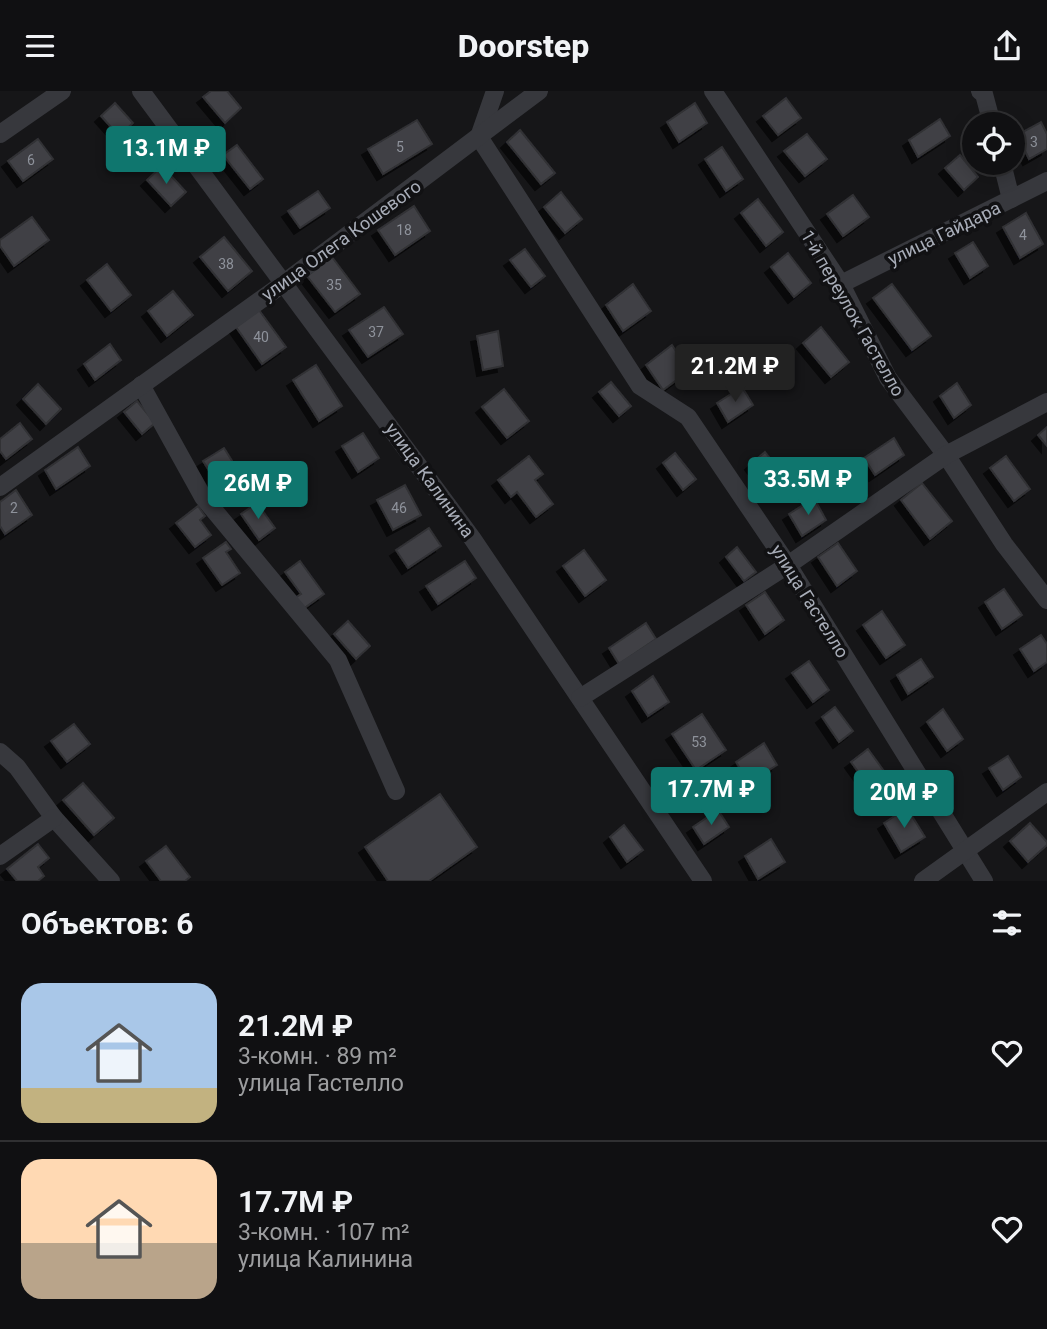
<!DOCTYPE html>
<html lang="ru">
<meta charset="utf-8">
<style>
:root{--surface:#101012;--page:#1e1e20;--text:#f1f3f6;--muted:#9c9d9f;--line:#303032;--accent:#0f766e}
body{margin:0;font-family:Roboto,sans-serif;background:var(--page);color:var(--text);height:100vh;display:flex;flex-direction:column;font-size:26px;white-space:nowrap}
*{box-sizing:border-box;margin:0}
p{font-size:23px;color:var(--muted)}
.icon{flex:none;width:38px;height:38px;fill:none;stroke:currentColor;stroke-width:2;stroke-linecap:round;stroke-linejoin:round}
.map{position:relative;height:790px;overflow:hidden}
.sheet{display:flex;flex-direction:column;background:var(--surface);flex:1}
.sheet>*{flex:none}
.controls{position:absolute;left:962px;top:21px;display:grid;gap:14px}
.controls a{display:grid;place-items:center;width:63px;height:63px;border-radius:50%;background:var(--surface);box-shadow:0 4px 18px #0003,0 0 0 2px var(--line);font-size:35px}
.price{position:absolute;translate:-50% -60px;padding:0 16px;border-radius:7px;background:var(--accent);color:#fff;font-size:23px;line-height:46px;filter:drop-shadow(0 2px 4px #0008)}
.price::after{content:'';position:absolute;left:50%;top:42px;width:21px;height:16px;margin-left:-10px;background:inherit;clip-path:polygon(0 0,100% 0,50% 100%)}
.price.active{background:#222;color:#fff}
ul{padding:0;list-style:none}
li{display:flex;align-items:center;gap:21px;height:175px;padding:0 21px}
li+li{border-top:2px solid var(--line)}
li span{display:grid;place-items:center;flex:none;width:196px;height:140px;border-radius:21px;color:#555}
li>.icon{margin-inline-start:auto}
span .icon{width:84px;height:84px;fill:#fffc;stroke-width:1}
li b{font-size:30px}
h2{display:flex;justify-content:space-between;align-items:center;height:84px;padding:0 21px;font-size:30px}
header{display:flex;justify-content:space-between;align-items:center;height:91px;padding:0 21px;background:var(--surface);font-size:32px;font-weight:800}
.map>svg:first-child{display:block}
.building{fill:#404145;stroke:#303034;stroke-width:2;filter:url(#shadow)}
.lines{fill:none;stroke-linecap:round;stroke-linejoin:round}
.street{stroke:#37383d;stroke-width:18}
.labels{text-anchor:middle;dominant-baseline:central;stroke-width:7;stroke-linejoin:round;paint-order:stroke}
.number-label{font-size:14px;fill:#8e929b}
.street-label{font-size:18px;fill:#a8adb8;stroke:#111113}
</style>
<header><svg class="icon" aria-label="menu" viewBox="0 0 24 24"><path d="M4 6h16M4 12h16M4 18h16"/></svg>Doorstep<svg class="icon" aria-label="share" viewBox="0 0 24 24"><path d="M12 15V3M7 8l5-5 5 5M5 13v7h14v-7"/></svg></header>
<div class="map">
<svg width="1047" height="790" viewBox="0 0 1047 790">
<defs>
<filter id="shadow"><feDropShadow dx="-6" dy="6" stdDeviation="0" flood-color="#0009"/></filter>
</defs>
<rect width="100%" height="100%" fill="#161618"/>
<g class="building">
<path d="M211,0H227L241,17L225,32L203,6Z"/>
<path d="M786,7L801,27L778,44L763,25Z"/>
<path d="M115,12L133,32L119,45L101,25Z"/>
<path d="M695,12L707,32L679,51L667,31Z"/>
<path d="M940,28L950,45L918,66L909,49Z"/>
<path d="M417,29L432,53L383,83L368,58Z"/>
<path d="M1041,31L1047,43V58L1029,68L1017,44Z"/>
<path d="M520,39L555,82L541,93L507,51Z"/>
<path d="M807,43L827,68L805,85L784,60Z"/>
<path d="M38,48L53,68L23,90L8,70Z"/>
<path d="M237,54L263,88L250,98L223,64Z"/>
<path d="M722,56L743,88L726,100L705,68Z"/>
<path d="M960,64L978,86L964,99L945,77Z"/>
<path d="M162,75L186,101L171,115L147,89Z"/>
<path d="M318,100L330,117L300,137L288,120Z"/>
<path d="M561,101L582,128L565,142L544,116Z"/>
<path d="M853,104L869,126L843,145L827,123Z"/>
<path d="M758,108L783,141L766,155L741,122Z"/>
<path d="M414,115L430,140L395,164L378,139Z"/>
<path d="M1026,122L1043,153L1020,167L1003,136Z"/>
<path d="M32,126L49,149L14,175L0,155V149Z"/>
<path d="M224,146L252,180L228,200L200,166Z"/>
<path d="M973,151L988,175L970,187L955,162Z"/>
<path d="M525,158L545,185L531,196L510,169Z"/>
<path d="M788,162L811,192L794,206L771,176Z"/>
<path d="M332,166L360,203L335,221L307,185Z"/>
<path d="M107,173L131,204L111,220L87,189Z"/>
<path d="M633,193L651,220L623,240L606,214Z"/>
<path d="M892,193L931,245L912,259L873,207Z"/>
<path d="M173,200L193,224L167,245L148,220Z"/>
<path d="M384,216L403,243L368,266L349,239Z"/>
<path d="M259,219L286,256L262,273L236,236Z"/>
<path d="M821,236L849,271L831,286L803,252Z"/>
<path d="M498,240L503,275L483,279L477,245Z"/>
<path d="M110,253L121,269L95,289L84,273Z"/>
<path d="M672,254L689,280L663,299L646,274Z"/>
<path d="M316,274L342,315L319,330L293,289Z"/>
<path d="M611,291L631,315L619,325L599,301Z"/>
<path d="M957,292L971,314L954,327L940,305Z"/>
<path d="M38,293L61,318L46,333L23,308Z"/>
<path d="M742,296L753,314L728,331L717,312Z"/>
<path d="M504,298L529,330L507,347L482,316Z"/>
<path d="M137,310L155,332L142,343L124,321Z"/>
<path d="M20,332L32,348L6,368L0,360V348Z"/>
<path d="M1047,336V355L1038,344Z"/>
<path d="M363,342L379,367L358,381L342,355Z"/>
<path d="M894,347L904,364L875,384L864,367Z"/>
<path d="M78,356L90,375L56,398L45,379Z"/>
<path d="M224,357L239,381L218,394L203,370Z"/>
<path d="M765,361L785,386L770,398L751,373Z"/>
<path d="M675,362L696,388L683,399L663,372Z"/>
<path d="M529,365L543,383L535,389L553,413L536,426L517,401L511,406L498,389Z"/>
<path d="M1006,365L1030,398L1014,410L990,377Z"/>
<path d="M922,392L952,430L930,448L901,409Z"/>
<path d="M405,394L421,424L393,439L377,409Z"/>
<path d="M16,399L32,424L5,443L0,435V411Z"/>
<path d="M814,407L826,429L802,445L789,423Z"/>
<path d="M257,412L275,437L259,449L241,423Z"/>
<path d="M198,415L205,425L200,429L211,444L195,456L176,432Z"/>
<path d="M429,437L441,455L408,477L396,459Z"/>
<path d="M226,451L231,458L226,461L240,482L222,494L203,467Z"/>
<path d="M838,452L857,480L837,495L818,466Z"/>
<path d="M737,456L756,481L744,490L726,466Z"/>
<path d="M584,459L606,489L585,505L563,475Z"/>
<path d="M300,470L324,503L303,518L295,507L301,503L285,481Z"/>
<path d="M465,470L476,487L438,513L426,495Z"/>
<path d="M1004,498L1022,524L1002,538L985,511Z"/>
<path d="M765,501L784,529L765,543L746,514Z"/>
<path d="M882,520L905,554L886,567L863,534Z"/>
<path d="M348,530L370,555L356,568L334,543Z"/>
<path d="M646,532L656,548L619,573L609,557Z"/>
<path d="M1041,544L1047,553V571L1034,580L1020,558Z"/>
<path d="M921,568L933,586L908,603L897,584Z"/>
<path d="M809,570L829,599L813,611L792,582Z"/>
<path d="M653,585L669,611L648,625L632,600Z"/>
<path d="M835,616L853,640L839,651L822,626Z"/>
<path d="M943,618L963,648L947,660L927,631Z"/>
<path d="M702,623L726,659L696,679L672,643Z"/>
<path d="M74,633L90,653L67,671L51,650Z"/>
<path d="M764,652L777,674L749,692L736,671Z"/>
<path d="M868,658L889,687L872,700L851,671Z"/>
<path d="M1008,665L1021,686L1003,699L989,677Z"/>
<path d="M83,692L114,727L94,744L63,709Z"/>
<path d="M440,703L477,756L429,790H388L365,756Z"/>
<path d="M907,717L925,746L901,761L884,732Z"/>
<path d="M718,719L729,736L704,753L693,736Z"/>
<path d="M1030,732L1047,751V754L1028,771L1010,750Z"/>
<path d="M624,734L643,759L627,771L610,746Z"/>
<path d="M771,748L785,771L758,788L745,765Z"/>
<path d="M38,753L49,767L38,776L44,785L38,790H17L7,778Z"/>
<path d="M166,755L190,786L185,790H161L146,770Z"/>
</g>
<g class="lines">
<g class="street">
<path d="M141,0L472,447L703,790"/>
<path d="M495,0L479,46L640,295L688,326L788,474L984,790"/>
<path d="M713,0L841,193L888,287L946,364L1004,453L1047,509"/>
<path d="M980,0L984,3L992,33"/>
<path d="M0,43L62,0"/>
<path d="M1002,72L1011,108"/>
<path d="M841,193L1047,90"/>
<path d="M141,294L203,406L338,569L396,700"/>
<path d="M0,396L284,192L539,0"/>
<path d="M580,607L788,474L946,364L1047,311"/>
<path d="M0,661L17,676L54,727L111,790"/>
<path d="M0,765L54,727"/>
<path d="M923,790L1047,701"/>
</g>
</g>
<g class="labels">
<g class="number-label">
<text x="1034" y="51">3</text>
<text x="400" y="56">5</text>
<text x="31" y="69">6</text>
<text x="404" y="139">18</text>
<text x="1023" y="144">4</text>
<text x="226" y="173">38</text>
<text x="334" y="194">35</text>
<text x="376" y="241">37</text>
<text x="261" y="246">40</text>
<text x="14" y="417">2</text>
<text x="399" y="417">46</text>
<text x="699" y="651">53</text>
</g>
<g class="street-label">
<text transform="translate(944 142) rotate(-26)">улица Гайдара</text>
<text transform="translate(341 149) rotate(-36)">улица Олега Кошевого</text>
<text transform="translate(853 222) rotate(60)">1-й переулок Гастелло</text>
<text transform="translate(430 389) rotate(54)">улица Калинина</text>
<text transform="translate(810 510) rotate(58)">улица Гастелло</text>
</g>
</g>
</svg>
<div class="controls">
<a><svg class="icon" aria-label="locate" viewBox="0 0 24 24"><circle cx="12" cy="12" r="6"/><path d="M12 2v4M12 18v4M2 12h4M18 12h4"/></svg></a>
</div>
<b class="price" style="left:166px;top:95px">13.1M ₽</b>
<b class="price active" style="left:735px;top:313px">21.2M ₽</b>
<b class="price" style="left:808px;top:426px">33.5M ₽</b>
<b class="price" style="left:258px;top:430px">26M ₽</b>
<b class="price" style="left:711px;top:736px">17.7M ₽</b>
<b class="price" style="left:904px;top:739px">20M ₽</b>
</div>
<section class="sheet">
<h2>Объектов: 6<svg class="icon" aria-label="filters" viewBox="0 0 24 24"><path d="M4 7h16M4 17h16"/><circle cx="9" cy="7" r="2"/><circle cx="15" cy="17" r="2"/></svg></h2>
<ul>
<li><span style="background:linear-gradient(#a9c7e8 75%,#c2b280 0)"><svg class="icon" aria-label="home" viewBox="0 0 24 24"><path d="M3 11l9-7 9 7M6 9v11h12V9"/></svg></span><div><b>21.2M ₽</b><p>3-комн. · 89 m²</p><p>улица Гастелло</p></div><svg class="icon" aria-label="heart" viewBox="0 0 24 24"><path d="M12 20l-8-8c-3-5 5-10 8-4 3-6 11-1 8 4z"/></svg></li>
<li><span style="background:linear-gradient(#ffd9b3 60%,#b9a48a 0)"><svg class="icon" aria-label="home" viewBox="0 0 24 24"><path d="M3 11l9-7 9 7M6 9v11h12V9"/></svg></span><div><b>17.7M ₽</b><p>3-комн. · 107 m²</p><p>улица Калинина</p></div><svg class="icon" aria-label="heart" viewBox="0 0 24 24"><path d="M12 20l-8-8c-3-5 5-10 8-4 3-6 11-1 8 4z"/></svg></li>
</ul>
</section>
